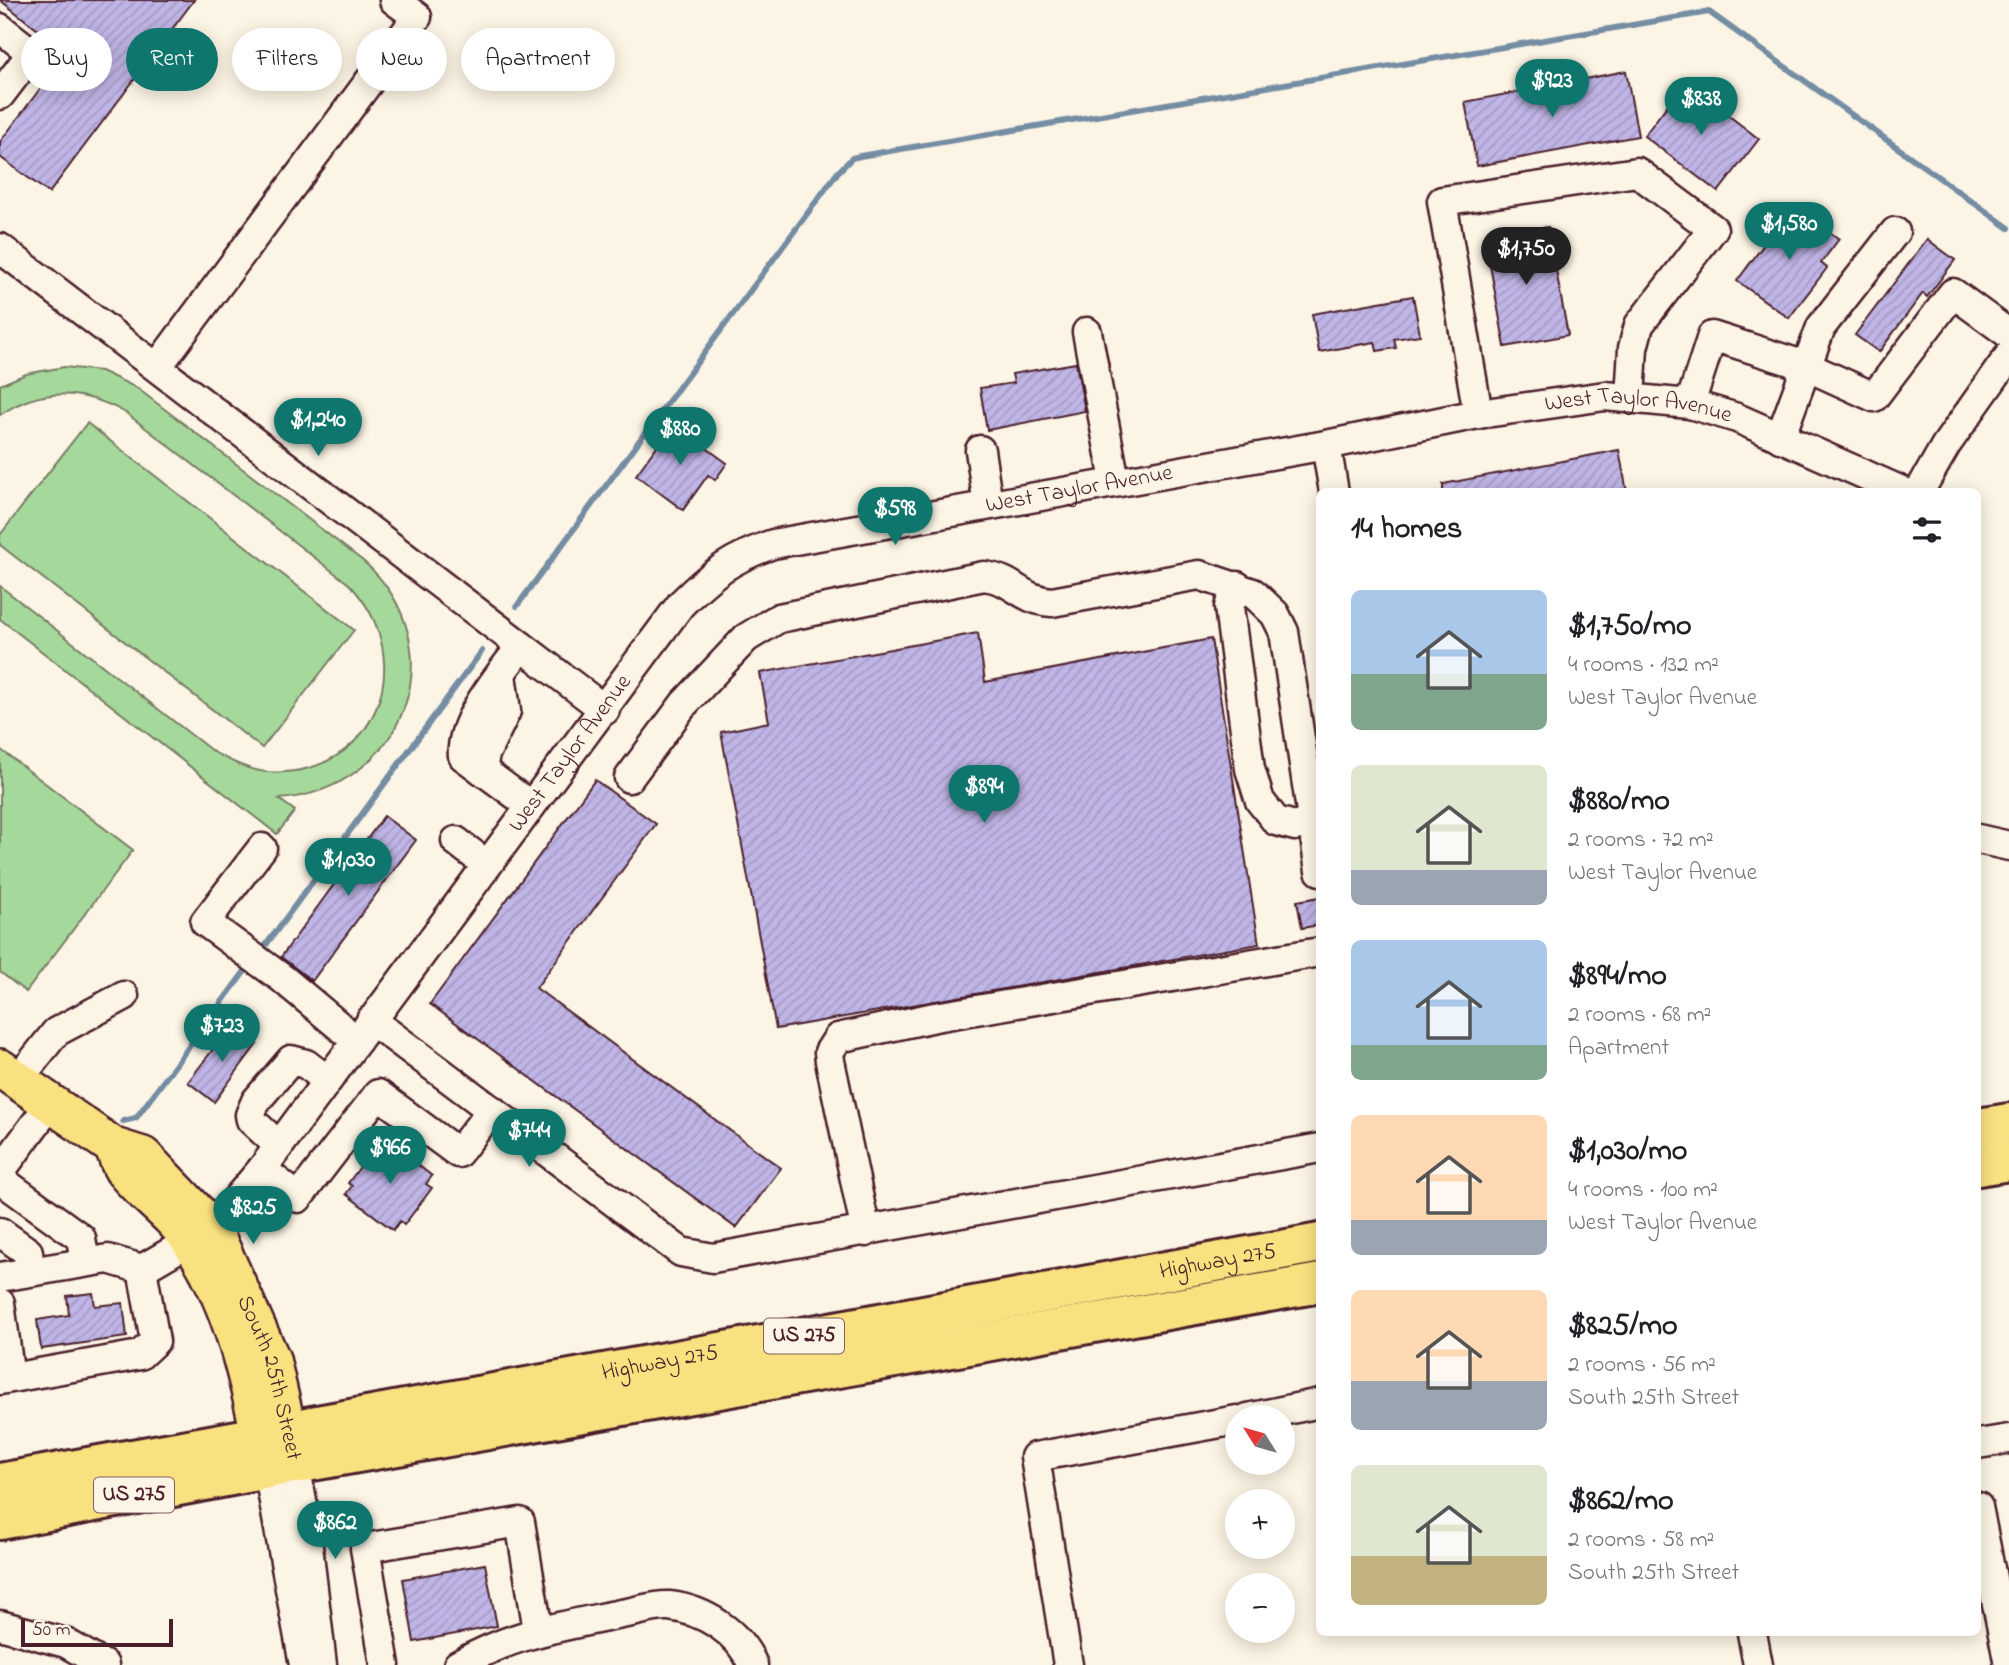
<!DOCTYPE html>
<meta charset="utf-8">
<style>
:root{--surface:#fff;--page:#f6f6f6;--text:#202124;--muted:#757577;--accent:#0f766e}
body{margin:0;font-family:"Indie Flower",sans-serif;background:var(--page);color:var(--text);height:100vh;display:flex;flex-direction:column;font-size:26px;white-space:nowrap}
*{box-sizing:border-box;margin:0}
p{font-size:23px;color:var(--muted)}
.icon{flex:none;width:38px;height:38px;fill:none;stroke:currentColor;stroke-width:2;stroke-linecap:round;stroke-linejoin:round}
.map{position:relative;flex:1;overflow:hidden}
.details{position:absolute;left:1316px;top:488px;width:665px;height:1148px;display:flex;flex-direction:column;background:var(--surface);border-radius:10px;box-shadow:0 4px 18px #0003}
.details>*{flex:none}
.guide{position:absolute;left:21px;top:28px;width:665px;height:63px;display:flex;gap:14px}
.needle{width:46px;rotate:307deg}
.tools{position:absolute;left:1225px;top:1405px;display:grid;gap:14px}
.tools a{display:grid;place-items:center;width:70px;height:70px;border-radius:50%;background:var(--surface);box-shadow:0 4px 18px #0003;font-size:35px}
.scale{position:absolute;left:21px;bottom:18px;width:152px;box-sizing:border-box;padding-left:7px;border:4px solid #4a1f2b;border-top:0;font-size:19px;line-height:24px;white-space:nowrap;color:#4a1f2b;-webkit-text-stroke:5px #fcf5e5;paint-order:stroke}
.price{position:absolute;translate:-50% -60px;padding:0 16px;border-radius:24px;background:var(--accent);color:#fff;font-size:23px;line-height:46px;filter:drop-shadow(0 2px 4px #0008)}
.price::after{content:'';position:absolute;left:50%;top:42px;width:21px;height:16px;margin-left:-10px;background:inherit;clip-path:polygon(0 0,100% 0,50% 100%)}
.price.selected{background:#222;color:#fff}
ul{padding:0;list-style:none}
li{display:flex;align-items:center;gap:21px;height:175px;padding:0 35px}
li span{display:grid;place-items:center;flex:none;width:196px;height:140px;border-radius:10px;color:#555}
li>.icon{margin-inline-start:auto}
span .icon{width:84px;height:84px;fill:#fffc;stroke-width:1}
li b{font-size:30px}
h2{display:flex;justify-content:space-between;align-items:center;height:84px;padding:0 35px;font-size:30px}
.tag{padding:0 24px;border-radius:32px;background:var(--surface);box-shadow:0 4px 18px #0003;font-size:24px;line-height:63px}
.tag.selected{background:var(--accent);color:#fff}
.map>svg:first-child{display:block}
.pitch{fill:#a5d99c;stroke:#787c64;stroke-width:2}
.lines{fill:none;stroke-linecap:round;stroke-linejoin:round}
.stream{stroke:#758da3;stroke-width:6}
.building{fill:url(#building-hatch);stroke:#4a1f2b;stroke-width:2}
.minor-casing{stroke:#4a1f2b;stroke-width:33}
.major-casing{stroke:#4a1f2b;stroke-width:42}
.highway-casing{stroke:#4a1f2b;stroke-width:44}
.minor{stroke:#fcf5e5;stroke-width:28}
.major{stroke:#fae180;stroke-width:37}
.highway{stroke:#fae180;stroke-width:38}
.labels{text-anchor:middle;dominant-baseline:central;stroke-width:5;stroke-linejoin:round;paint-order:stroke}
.shield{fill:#fcf5e5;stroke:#7f5f63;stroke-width:2}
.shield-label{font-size:21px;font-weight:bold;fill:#4a1f2b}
.street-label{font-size:23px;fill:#4a1f2b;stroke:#fcf5e5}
</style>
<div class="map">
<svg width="2009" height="1665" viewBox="0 0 2009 1665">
<defs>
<pattern id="building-hatch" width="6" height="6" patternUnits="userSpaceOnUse" patternTransform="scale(1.75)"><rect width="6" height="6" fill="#bfb5e6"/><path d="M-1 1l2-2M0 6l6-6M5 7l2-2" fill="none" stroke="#a69bc5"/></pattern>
</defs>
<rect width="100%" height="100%" fill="#fcf5e5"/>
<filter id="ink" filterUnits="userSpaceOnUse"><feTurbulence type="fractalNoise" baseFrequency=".0143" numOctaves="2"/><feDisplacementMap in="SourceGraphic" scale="14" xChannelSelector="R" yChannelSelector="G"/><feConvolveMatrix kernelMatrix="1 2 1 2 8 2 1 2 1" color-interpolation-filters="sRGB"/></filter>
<g filter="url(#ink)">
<g class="pitch">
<path d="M64,367L101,371L137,388L363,561C459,646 404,790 279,799L295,811L277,834L0,619V586L212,751C228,760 247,770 266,772C375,780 422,660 349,584L126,413C85,390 41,386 0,415V385L26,374Z"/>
<path d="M87,423L354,630L262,748L0,545V535Z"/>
<path d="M0,749L133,850L26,992L0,972Z"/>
</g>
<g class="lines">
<g class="stream">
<path d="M517,606L838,172L852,158L860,156L1709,12L2009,228"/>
<path d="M266,945L482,651"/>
<path d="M123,1121L136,1118L248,967"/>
</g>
</g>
<g class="building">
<path d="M0,0H194L49,193L0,157V142L67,53Z"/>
<path d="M1626,71L1638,136L1477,166L1465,102Z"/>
<path d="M1685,82L1759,139L1718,192L1644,136Z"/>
<path d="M1793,205L1839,239L1821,263L1827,268L1789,318L1737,281Z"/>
<path d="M1548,227L1568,335L1505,347L1485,238Z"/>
<path d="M1927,239L1955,260L1927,297L1923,293L1879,352L1855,335Z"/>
<path d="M1413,296L1420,335L1394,339L1396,348L1377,351L1375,342L1319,352L1312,314Z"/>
<path d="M1076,363L1085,411L987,430L980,388L1014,383L1012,374Z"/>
<path d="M673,424L727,463L715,480L708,475L683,510L636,475Z"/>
<path d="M1619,450L1627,492H1443V484Z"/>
<path d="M978,633L985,682L1211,639L1259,944L776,1029L721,732L769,722L760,673Z"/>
<path d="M595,780L656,824L536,988L781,1168L736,1228L430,1004Z"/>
<path d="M384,816L416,840L312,981L281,957Z"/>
<path d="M1320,897V925L1302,928L1297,901Z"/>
<path d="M231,1026L257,1044L214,1102L188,1082Z"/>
<path d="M387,1141L432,1176L426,1184L432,1188L404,1225L400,1221L393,1230L346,1194L352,1186L348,1183L375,1147L380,1150Z"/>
<path d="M93,1293L95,1306L123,1303L127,1337L41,1349L37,1320L69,1315L67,1296Z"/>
<path d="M485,1564L497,1626L414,1642L403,1579Z"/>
</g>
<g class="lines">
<g class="minor-casing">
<g id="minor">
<path d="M0,28L32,53L0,95"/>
<path d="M0,248L605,710"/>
<path d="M1087,332L1115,481"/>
<path d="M158,366L417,17L394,0"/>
<path d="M1690,404L1712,336L1806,366L1874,397L1953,293L2009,334"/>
<path d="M1478,414L1442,201L1637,172L1713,229L1639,325L1633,348L1630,398"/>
<path d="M1780,438L1821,327L1895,232"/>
<path d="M1326,445L1334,492"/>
<path d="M980,450L988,505"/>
<path d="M1919,492L1946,445L2009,356"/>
<path d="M1237,586L1229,607L1250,769L1260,801L1276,821L1295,826L1312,822"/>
<path d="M521,646C502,673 459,721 463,756L531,806"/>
<path d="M482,770L485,754L506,711L501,674"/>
<path d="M629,778L684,704L746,638L779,618L984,576C1016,580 1018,599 1052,602L1199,575L1253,593L1275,614L1284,632L1320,871"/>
<path d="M1978,839L2009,846"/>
<path d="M456,841L487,865"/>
<path d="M262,848L205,922L283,979L357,1041"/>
<path d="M371,1020L681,1252L713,1258L1320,1148"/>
<path d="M17,1081L56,1032L124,996"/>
<path d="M279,1146L251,1120L250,1115L256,1101L291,1060L306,1064L327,1080"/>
<path d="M262,1169L298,1198L378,1094L458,1153L492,1110"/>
<path d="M0,1172L50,1104"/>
<path d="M0,1179L81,1238L85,1262"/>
<path d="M0,1232L28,1252L30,1271"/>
<path d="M866,1232L830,1061L829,1052L838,1038L935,1017L1320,952"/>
<path id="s1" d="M142,1269L212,1228L262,1169L681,604C712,573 732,558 773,544L1326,445L1478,414L1605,396L1690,404L1737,418L1904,492"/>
<path d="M0,1277L108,1259L142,1269L155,1341L140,1355L0,1380"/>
<path d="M0,1303L10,1378"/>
<path d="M1248,1418L1320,1403"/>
<path d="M1978,1444L2009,1439"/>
<path d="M295,1464L304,1512L322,1665"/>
<path d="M268,1469L304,1665"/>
<path d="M1978,1507L2009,1665"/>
<path d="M0,1625L66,1643L104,1665"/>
<path d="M1752,1633L1758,1665"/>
<path d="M385,1665L365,1548L520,1522L538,1630"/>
<path d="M458,1665C514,1633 559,1627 621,1614C636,1612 654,1605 669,1606C704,1610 739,1632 753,1665"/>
<path d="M1068,1665L1035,1457L1237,1420"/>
</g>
</g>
<g class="major-casing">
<g id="major">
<path id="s2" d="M0,1068L114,1147L143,1156L212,1228L271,1359L295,1464L268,1469C250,1391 237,1309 191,1242C173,1214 145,1197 125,1172C119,1165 117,1155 114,1147"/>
</g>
</g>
<g class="highway-casing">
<g id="highway">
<path d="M1978,1128L2009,1123"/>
<path d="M1978,1166L2009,1161"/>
<path id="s3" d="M290,1430L1320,1243"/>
<path d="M295,1464L1320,1283"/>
<path d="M0,1483L260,1436"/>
<path d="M0,1520L268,1469"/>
</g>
</g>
<use href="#minor" class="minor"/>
<use href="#major" class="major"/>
<use href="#highway" class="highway"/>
</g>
</g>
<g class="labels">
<g class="shield">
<rect x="764" y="1318.5" width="80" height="35" rx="5"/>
<rect x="94" y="1477.5" width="80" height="35" rx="5"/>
</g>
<g class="shield-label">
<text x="804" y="1336">US 275</text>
<text x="134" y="1495">US 275</text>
</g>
<g class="street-label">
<text stroke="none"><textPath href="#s1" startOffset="1852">West Taylor Avenue</textPath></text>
<text stroke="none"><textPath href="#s1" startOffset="1284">West Taylor Avenue</textPath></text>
<text stroke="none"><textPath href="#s1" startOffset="676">West Taylor Avenue</textPath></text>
<text stroke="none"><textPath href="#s3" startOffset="943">Highway 275</textPath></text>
<text stroke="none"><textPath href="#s3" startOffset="376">Highway 275</textPath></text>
<text stroke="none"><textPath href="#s2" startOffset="430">South 25th Street</textPath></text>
</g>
</g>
</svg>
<div class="tools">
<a><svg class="needle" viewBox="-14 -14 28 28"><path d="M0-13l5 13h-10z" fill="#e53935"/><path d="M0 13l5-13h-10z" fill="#757577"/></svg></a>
<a>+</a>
<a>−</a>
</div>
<div class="scale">50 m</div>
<b class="price" style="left:1552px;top:119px">$923</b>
<b class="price" style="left:1701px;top:137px">$838</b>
<b class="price" style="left:1789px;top:262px">$1,580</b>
<b class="price selected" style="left:1526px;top:287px">$1,750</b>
<b class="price" style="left:318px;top:458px">$1,240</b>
<b class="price" style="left:680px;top:467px">$880</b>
<b class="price" style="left:895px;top:547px">$598</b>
<b class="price" style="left:984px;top:825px">$894</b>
<b class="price" style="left:348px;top:898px">$1,030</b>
<b class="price" style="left:222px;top:1064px">$723</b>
<b class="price" style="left:529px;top:1169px">$744</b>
<b class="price" style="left:390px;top:1186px">$966</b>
<b class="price" style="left:253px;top:1246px">$825</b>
<b class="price" style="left:335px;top:1561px">$862</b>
<div class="guide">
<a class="tag">Buy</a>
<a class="tag selected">Rent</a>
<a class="tag">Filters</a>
<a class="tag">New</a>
<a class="tag">Apartment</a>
</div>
<section class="details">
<h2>14 homes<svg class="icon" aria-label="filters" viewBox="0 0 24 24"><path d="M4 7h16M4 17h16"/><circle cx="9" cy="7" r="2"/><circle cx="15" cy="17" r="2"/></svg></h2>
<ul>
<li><span style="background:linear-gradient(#a9c7e8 60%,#7fa58c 0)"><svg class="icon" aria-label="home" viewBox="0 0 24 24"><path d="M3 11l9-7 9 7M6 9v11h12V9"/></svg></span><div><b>$1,750/mo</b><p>4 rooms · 132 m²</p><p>West Taylor Avenue</p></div></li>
<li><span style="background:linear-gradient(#dfe7d0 75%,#9aa5b1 0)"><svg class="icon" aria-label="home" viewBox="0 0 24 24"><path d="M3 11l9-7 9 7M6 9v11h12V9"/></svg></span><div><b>$880/mo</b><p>2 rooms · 72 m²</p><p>West Taylor Avenue</p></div></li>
<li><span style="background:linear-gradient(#a9c7e8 75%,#7fa58c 0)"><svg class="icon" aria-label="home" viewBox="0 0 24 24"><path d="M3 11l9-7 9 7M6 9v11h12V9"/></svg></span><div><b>$894/mo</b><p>2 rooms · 68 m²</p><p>Apartment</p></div></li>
<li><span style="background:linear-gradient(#ffd9b3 75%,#9aa5b1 0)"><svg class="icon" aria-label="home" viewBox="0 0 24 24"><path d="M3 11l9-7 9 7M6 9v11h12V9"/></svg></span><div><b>$1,030/mo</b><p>4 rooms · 100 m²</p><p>West Taylor Avenue</p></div></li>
<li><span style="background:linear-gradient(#ffd9b3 65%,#9aa5b1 0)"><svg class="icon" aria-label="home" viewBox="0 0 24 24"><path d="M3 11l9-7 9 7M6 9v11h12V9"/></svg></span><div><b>$825/mo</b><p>2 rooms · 56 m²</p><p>South 25th Street</p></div></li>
<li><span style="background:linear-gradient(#dfe7d0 65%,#c2b280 0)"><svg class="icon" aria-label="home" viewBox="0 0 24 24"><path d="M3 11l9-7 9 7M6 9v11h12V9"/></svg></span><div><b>$862/mo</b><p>2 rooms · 58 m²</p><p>South 25th Street</p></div></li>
</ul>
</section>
</div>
